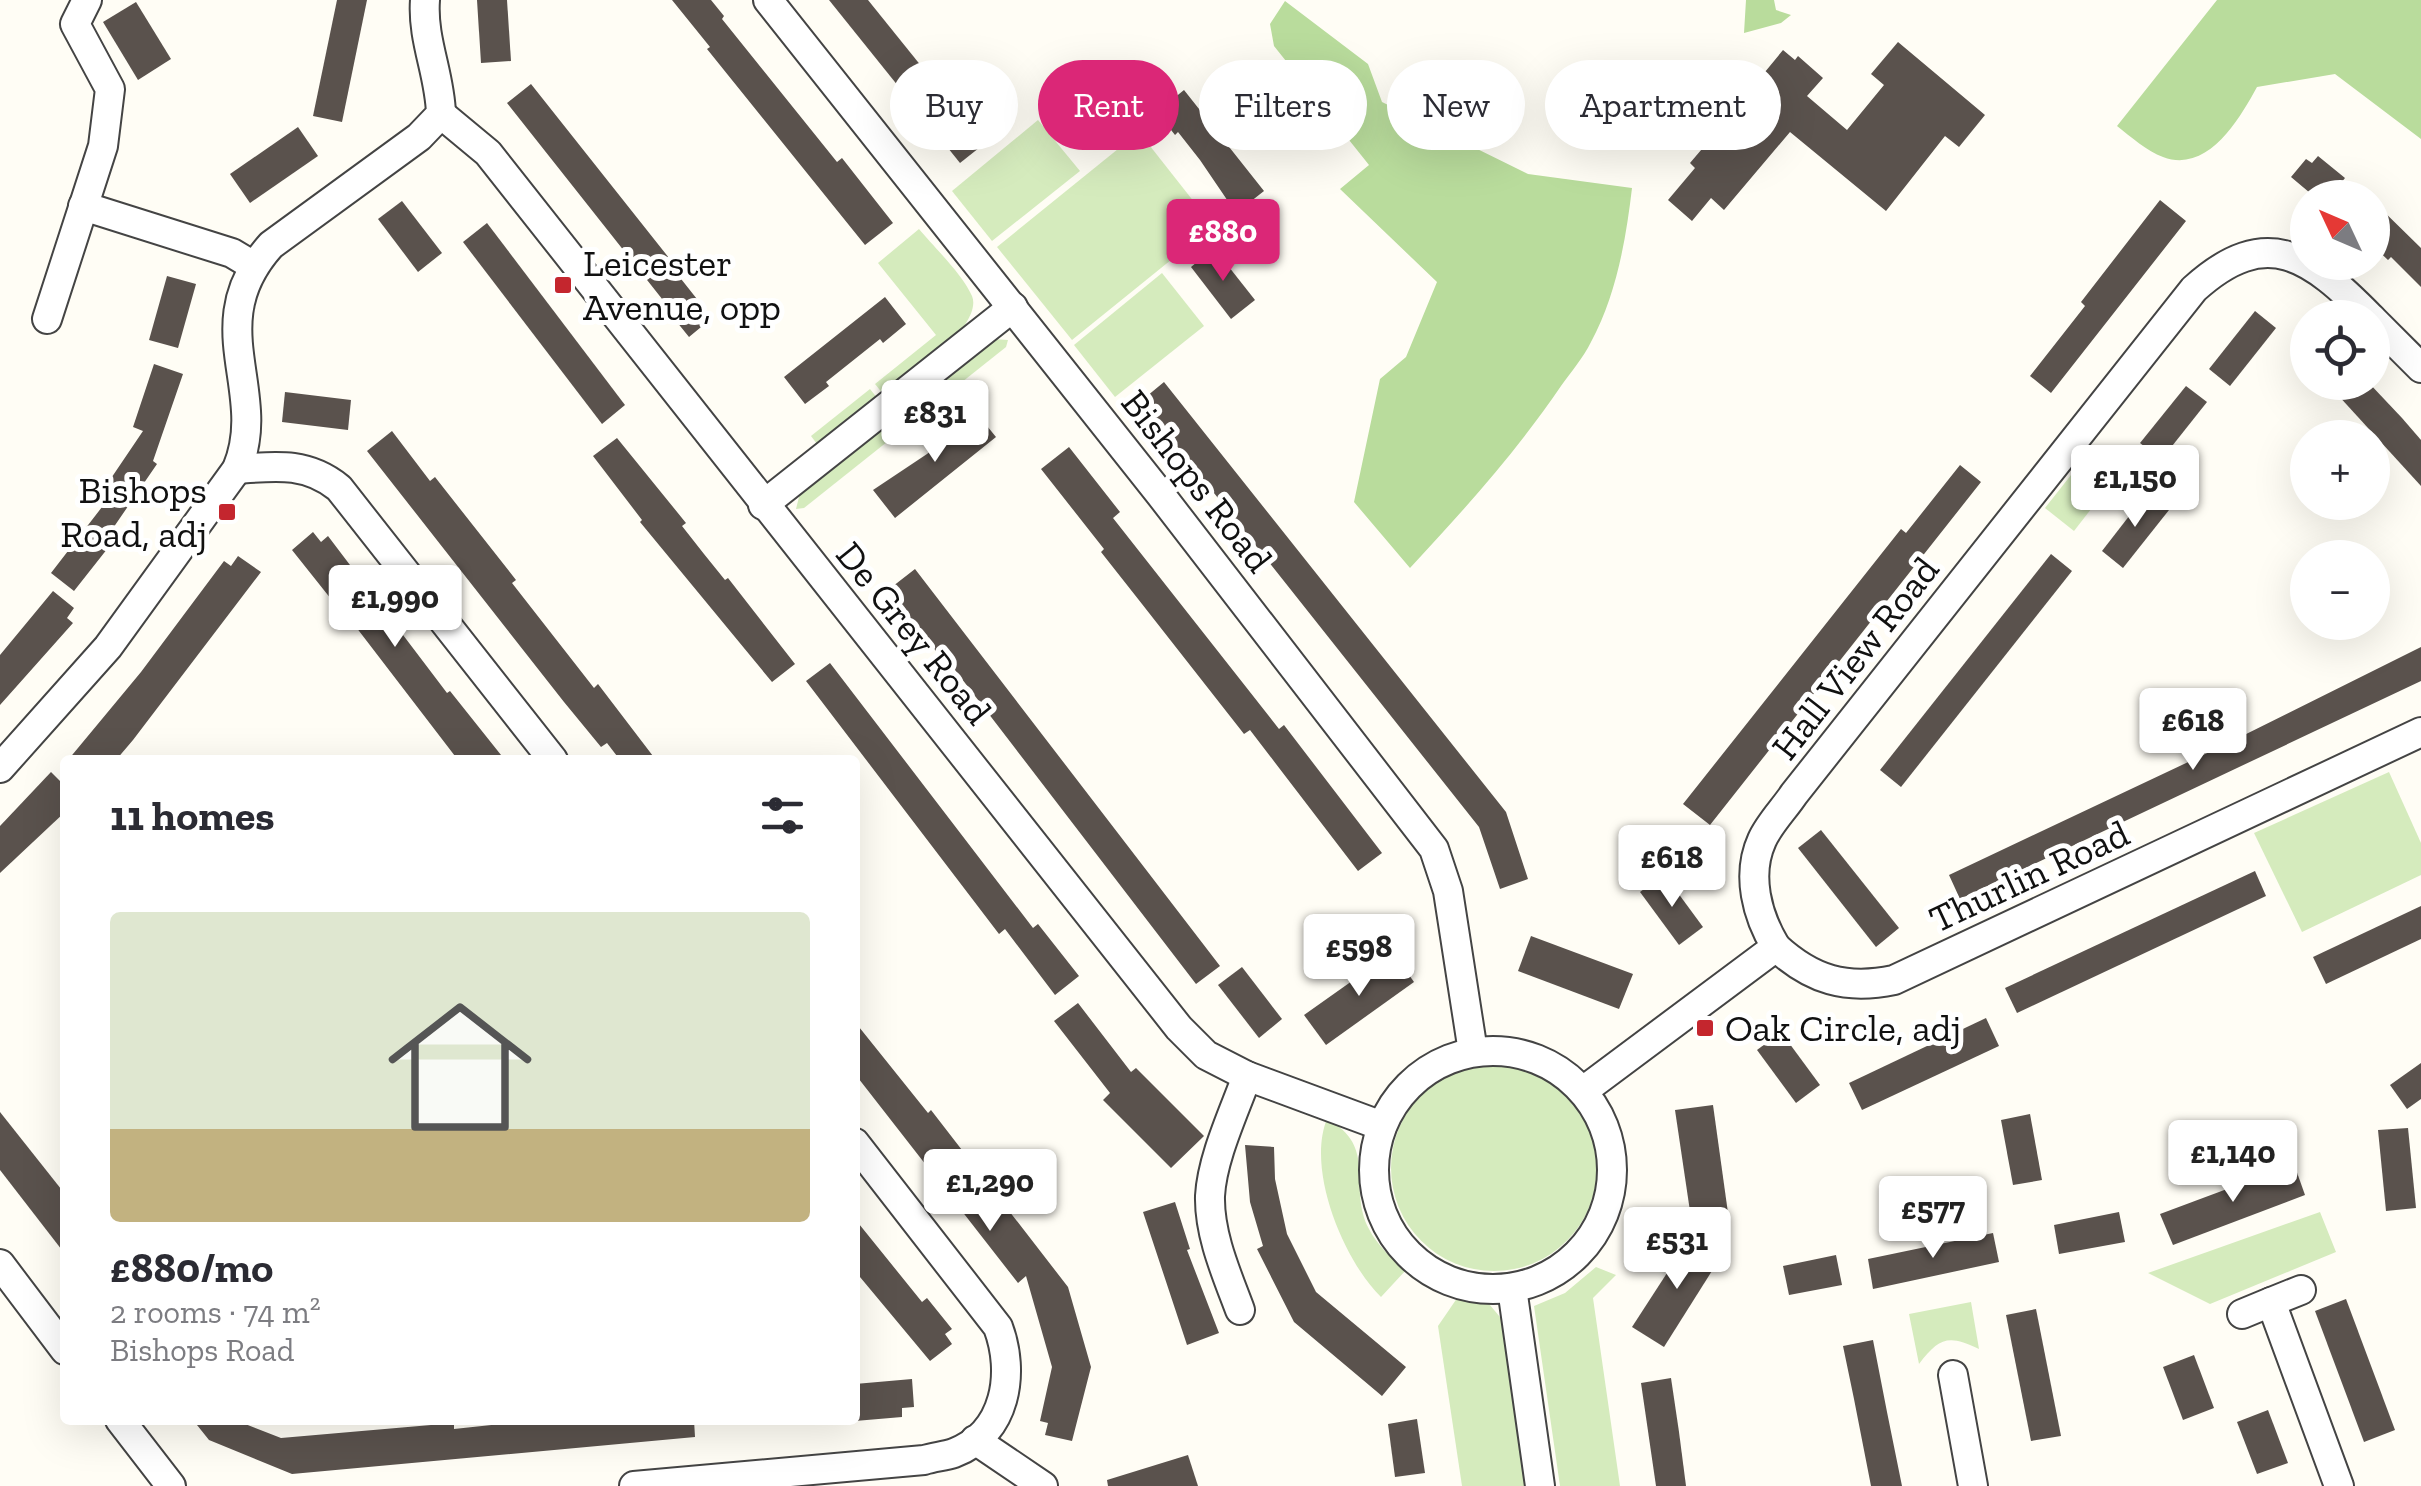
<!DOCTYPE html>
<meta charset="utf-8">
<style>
:root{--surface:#fff;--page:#f7f7f7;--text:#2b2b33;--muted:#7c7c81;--accent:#db2777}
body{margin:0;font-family:"Zilla Slab",serif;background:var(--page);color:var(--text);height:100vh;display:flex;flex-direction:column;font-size:38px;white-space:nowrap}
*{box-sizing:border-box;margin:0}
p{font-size:32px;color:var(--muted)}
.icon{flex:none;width:55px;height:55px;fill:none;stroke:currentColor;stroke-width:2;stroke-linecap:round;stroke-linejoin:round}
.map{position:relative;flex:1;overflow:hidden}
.sheet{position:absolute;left:60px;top:755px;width:800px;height:670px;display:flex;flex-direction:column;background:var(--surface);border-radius:10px;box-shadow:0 10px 40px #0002}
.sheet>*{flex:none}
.guide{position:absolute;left:890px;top:60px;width:950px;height:90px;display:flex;gap:20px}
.needle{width:65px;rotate:314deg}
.buttons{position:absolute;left:2290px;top:180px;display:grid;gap:20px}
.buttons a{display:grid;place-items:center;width:100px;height:100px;border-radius:50%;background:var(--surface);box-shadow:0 10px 40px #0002;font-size:50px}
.price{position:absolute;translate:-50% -85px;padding:0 22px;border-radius:10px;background:#fff;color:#222;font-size:32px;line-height:65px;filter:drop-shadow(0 2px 5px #0008)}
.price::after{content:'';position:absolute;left:50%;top:60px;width:30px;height:22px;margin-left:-15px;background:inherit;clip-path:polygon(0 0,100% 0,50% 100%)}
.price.active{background:var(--accent);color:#fff}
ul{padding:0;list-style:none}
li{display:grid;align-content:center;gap:20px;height:530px;padding:0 50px}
li span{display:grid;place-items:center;height:310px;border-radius:10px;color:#555}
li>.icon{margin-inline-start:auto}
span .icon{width:180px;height:180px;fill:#fffc;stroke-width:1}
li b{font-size:42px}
h2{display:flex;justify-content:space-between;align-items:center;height:120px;padding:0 50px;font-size:42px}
.chip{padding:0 35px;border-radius:45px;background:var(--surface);box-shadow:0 10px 40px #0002;font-size:35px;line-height:90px}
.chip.active{background:var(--accent);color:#fff}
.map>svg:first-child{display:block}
.green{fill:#d5ebbd}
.forest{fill:#b9dc9c}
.building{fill:#5a524d}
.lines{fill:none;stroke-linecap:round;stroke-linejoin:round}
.minor-casing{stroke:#444;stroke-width:32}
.minor{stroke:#fff;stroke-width:28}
.poi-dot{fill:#c4262e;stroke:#fff;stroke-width:4}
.labels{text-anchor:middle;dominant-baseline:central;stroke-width:10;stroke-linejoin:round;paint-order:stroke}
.poi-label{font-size:38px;fill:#111;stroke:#fff;text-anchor:start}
.street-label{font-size:38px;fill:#111;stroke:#fff}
</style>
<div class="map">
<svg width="2421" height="1486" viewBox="0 0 2421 1486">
<rect width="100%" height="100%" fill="#fffdf5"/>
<g class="green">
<path d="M1038,120L1080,171L992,241L952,191Z"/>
<path d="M1139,132L1213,226L1072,340L997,247Z"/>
<path d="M919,229C934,247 963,275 972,296C984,325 909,380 888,400L875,384L936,335L878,263Z"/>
<path d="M1162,273L1204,326L1115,397L1074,345Z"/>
<path d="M992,339L1008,340L1006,347L908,425L896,410Z"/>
<path d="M870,389L882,404L823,452L811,436Z"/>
<path d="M891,415L902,430L804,508L796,509L800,493Z"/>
<path d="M2090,451L2119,473L2074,531L2045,508Z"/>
<path d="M2389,772L2421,843V875L2302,932L2254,833Z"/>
<circle cx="1494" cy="1168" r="103"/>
<path d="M1327,1119C1379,1147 1347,1187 1369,1229C1377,1245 1392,1259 1406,1270L1381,1297C1344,1261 1306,1170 1327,1119Z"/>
<path d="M2320,1212L2336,1252L2210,1304L2148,1273Z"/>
<path d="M1596,1267L1616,1275L1593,1298L1620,1486H1560L1534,1306L1565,1293Z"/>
<path d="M1462,1291L1484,1298L1505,1323L1528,1486H1462L1438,1326Z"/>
<path d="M1971,1302L1979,1349C1948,1334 1939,1338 1919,1364L1909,1314Z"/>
</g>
<g class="forest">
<path d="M1746,0H1774L1776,10L1791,15L1781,23L1744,33Z"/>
<path d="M2217,0H2421V139L2335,74L2257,87C2240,118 2208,174 2163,157C2147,151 2131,137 2117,126Z"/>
<path d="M1285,1L1368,64L1382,102L1528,174L1632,188C1626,240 1616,296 1591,342C1583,358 1571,372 1561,386C1516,452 1464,510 1410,568L1354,502L1380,379L1406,357L1437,282L1340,189L1369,165L1274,46L1270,24Z"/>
</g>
<g class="building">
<path d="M337,0H367L342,122L313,116Z"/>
<path d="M477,0H507L511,61L481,63Z"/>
<path d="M672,0H711L724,16L722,19L837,162L842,158L893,223L865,245L707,49L710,47Z"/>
<path d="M829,0H868L984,144L960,163Z"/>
<path d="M136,2L171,59L138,80L103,22Z"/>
<path d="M1898,42L1985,115L1959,147L1945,136L1886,211L1790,132L1724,210L1711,198L1692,221L1668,200L1695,168L1690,163L1730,116L1723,110L1740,90L1746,95L1783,50L1795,60L1798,56L1823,78L1807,96L1847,130L1884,85L1871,74Z"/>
<path d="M1075,75L1116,128L1092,146L1051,93Z"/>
<path d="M531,84L673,263L670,265L712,318L689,337L668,311L670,309L507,103Z"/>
<path d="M1184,90L1264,191L1236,213L1200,160L1178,132L1175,135L1157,112Z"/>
<path d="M298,127L318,156L250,203L230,174Z"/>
<path d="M2318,156L2345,178L2329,198H2316L2291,177L2306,159L2312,163Z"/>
<path d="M2160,200L2186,221L2051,393L2030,376L2085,306L2081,302Z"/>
<path d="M2372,200L2421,248V287L2391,257L2388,260L2372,245Z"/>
<path d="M402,201L442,253L418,272L378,219Z"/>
<path d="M487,223L625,405L602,424L463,242Z"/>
<path d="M1214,248L1255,300L1231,319L1191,267Z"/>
<path d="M167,276L196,284L178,348L149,340Z"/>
<path d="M885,297L906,324L883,343L880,339L826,382L829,386L805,404L784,377Z"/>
<path d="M2255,311L2276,328L2230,386L2209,369Z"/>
<path d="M154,364L183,374L153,461L157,464L109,534L115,539L74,591L51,573L102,507L95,502L143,431L133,427Z"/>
<path d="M1164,382L1506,812L1528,879L1500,889L1479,827L1141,401Z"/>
<path d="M2326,382H2368L2402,418L2421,440V486Z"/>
<path d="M2186,386L2207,402L2161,460L2140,443Z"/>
<path d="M285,392L351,400L348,430L282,422Z"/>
<path d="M974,410L996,437L895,518L873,490L927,454L954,432L951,429Z"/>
<path d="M392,431L430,481L435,477L516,580L512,583L594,688L598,684L656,760H620L607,743L601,747L564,702L367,451Z"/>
<path d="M617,438L686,523L682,526L704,554L725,580L728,578L795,664L772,682L640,522L642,520L593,456Z"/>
<path d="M1069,447L1120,512L1113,518L1279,729L1284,725L1382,853L1358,871L1250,730L1244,734L1142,604L1101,552L1104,549L1041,469Z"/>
<path d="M1960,465L1981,482L1710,825L1683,804L1901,529L1906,533Z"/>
<path d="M2147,493L2169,510L2123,568L2102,551Z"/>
<path d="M313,532L321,542L328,536L447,693L450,691L505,760H458L333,597L331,599L292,550Z"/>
<path d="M2051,554L2072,571L1901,787L1880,770Z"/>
<path d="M238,556L261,572L133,740L116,760H68L141,672L224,561L231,566Z"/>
<path d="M915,569L1220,966L1196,984L942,653L939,655L888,590Z"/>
<path d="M53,591L74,608L67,618L73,623L0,705V655Z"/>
<path d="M2421,647V681L1960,899L1949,875L2220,747Z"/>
<path d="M830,663L1033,928L1038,924L1079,976L1055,995L1005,929L999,934L806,681Z"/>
<path d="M51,772L65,786V812L0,873V826Z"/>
<path d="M1821,830L1899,928L1876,947L1798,848Z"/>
<path d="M2255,871L2266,896L2017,1013L2005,988Z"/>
<path d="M1664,874L1703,927L1679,945L1640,892Z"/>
<path d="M2421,906V939L2326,984L2313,957Z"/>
<path d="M1531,936L1633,974L1619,1009L1518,971Z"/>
<path d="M1393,952L1414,982L1326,1045L1304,1015Z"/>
<path d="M1242,967L1282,1019L1259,1038L1218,985Z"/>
<path d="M1078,1003L1131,1072L1136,1068L1204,1136L1171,1168L1103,1100L1110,1093L1054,1021Z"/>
<path d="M1986,1018L1999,1046L1862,1110L1849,1083Z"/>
<path d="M855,1022L928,1113L931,1110L1068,1287L1091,1367L1072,1441L1045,1435L1048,1423L1040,1421L1052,1367L1026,1276L1018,1283L855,1074Z"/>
<path d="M1781,1032L1820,1085L1796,1103L1757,1050Z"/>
<path d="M2421,1063V1099L2407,1109L2390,1085Z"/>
<path d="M1713,1105L1728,1213L1691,1218L1675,1110Z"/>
<path d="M0,1112L65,1194V1254L0,1170Z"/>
<path d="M2030,1114L2042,1180L2013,1185L2001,1120Z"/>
<path d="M2408,1128L2416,1208L2386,1211L2378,1130Z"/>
<path d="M1245,1145L1274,1147L1275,1179L1287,1234L1316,1292L1406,1367L1382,1396L1294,1322L1257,1249L1263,1246L1250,1202Z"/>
<path d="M2294,1164L2305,1195L2173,1245L2160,1214Z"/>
<path d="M1175,1202L1190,1249L1187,1250L1219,1333L1187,1345L1143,1212Z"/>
<path d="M2119,1212L2125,1242L2059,1254L2054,1225Z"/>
<path d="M855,1219L922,1302L927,1298L952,1329L945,1334L952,1344L930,1361L855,1271Z"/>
<path d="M1993,1233L1999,1262L1873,1289L1868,1259Z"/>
<path d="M1691,1236L1722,1255L1664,1347L1632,1327Z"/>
<path d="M1836,1255L1842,1285L1789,1295L1783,1266Z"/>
<path d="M2346,1299L2395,1430L2364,1442L2315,1311Z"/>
<path d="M2036,1309L2061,1436L2031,1441L2006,1315Z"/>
<path d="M1873,1340L1887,1412L1902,1486H1871L1854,1399L1843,1346Z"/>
<path d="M2194,1355L2214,1408L2183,1420L2163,1367Z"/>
<path d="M1671,1378L1679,1432L1686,1486H1656L1641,1383Z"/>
<path d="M912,1379L914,1407L902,1408V1417L855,1421V1384Z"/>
<path d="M2268,1410L2288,1463L2257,1474L2237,1422Z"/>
<path d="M1417,1419L1425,1473L1395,1477L1388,1424Z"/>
<path d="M193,1420H235L281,1438L454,1423V1429L538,1420H694L695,1437L292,1474L209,1440Z"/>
<path d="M1188,1455L1198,1486H1108L1107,1480Z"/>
</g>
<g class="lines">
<g class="minor-casing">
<g id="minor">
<path d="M768,0L1160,494L1434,849L1448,891L1473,1052"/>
<path d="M441,114L488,153L1179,1028L1206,1055L1247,1076L1382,1126"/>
<path d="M83,206L232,253L252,265"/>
<path d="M47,319L103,146L110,89L75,24L87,0"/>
<path d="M2372,319L2421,368"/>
<path d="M237,469C276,466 307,462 339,488L553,760"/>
<path d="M763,505L1013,307"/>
<path d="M0,768L108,647L237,469C270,390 199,325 271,245L419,137L441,114C440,74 422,40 425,0"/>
<path d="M1776,947C1812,980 1846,990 1894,980L2421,732"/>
<circle cx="1493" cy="1170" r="119"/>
<path d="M1583,1091L1776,947C1757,916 1746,875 1762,840C1769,824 1784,809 1794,794L2194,289C2267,223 2311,257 2371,318"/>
<path d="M0,1264L65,1350"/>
<path d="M1512,1288L1540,1486"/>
<path d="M2301,1290L2271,1302L2339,1486"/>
<path d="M1240,1310C1227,1275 1209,1235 1210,1196C1212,1158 1234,1112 1247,1076"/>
<path d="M2242,1314L2271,1302"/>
<path d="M1953,1375L1973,1486"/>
<path d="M120,1420L171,1486"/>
<path d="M975,1440L1043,1486"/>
<path d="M634,1486L924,1460C934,1457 945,1456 954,1453C1007,1433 1015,1372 998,1327L855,1143"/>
</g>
</g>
<use href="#minor" class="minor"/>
</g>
<g class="poi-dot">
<rect x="553" y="275" width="20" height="20" rx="5"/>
<rect x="217" y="502" width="20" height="20" rx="5"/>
<rect x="1695" y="1018" width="20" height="20" rx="5"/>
</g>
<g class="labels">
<g class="poi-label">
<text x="583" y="263">Leicester<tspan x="583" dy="44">Avenue, opp</tspan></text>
<text x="207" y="490" text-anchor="end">Bishops<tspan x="207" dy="44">Road, adj</tspan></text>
<text x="1725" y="1028">Oak Circle, adj</text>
</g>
<g class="street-label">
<text transform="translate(1197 481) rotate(52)">Bishops Road</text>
<text transform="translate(914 633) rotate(51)">De Grey Road</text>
<text transform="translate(1855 658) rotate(-52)">Hall View Road</text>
<text transform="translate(2029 876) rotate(-25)">Thurlin Road</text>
</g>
</g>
</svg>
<div class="buttons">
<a><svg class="needle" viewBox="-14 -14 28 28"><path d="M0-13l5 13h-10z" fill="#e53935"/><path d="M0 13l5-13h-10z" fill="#7c7c81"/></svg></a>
<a><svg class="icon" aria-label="locate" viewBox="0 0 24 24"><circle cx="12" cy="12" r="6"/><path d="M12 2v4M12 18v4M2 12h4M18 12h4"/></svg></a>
<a>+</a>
<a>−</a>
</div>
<b class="price active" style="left:1223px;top:284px">£880</b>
<b class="price" style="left:935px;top:465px">£831</b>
<b class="price" style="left:2135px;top:530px">£1,150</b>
<b class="price" style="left:395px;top:650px">£1,990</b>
<b class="price" style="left:2193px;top:773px">£618</b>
<b class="price" style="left:1672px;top:910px">£618</b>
<b class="price" style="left:1359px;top:999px">£598</b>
<b class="price" style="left:2233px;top:1205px">£1,140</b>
<b class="price" style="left:990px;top:1234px">£1,290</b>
<b class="price" style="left:1933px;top:1261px">£577</b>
<b class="price" style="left:1677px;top:1292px">£531</b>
<div class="guide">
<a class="chip">Buy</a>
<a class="chip active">Rent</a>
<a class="chip">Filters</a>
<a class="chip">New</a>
<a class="chip">Apartment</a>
</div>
<section class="sheet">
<h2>11 homes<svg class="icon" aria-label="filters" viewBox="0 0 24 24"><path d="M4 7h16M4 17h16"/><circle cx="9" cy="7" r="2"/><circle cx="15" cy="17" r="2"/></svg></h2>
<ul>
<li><span style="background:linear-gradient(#dfe7d0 70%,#c2b280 0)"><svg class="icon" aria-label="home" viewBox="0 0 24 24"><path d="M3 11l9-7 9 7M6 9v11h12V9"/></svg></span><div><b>£880/mo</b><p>2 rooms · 74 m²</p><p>Bishops Road</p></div></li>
</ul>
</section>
</div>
